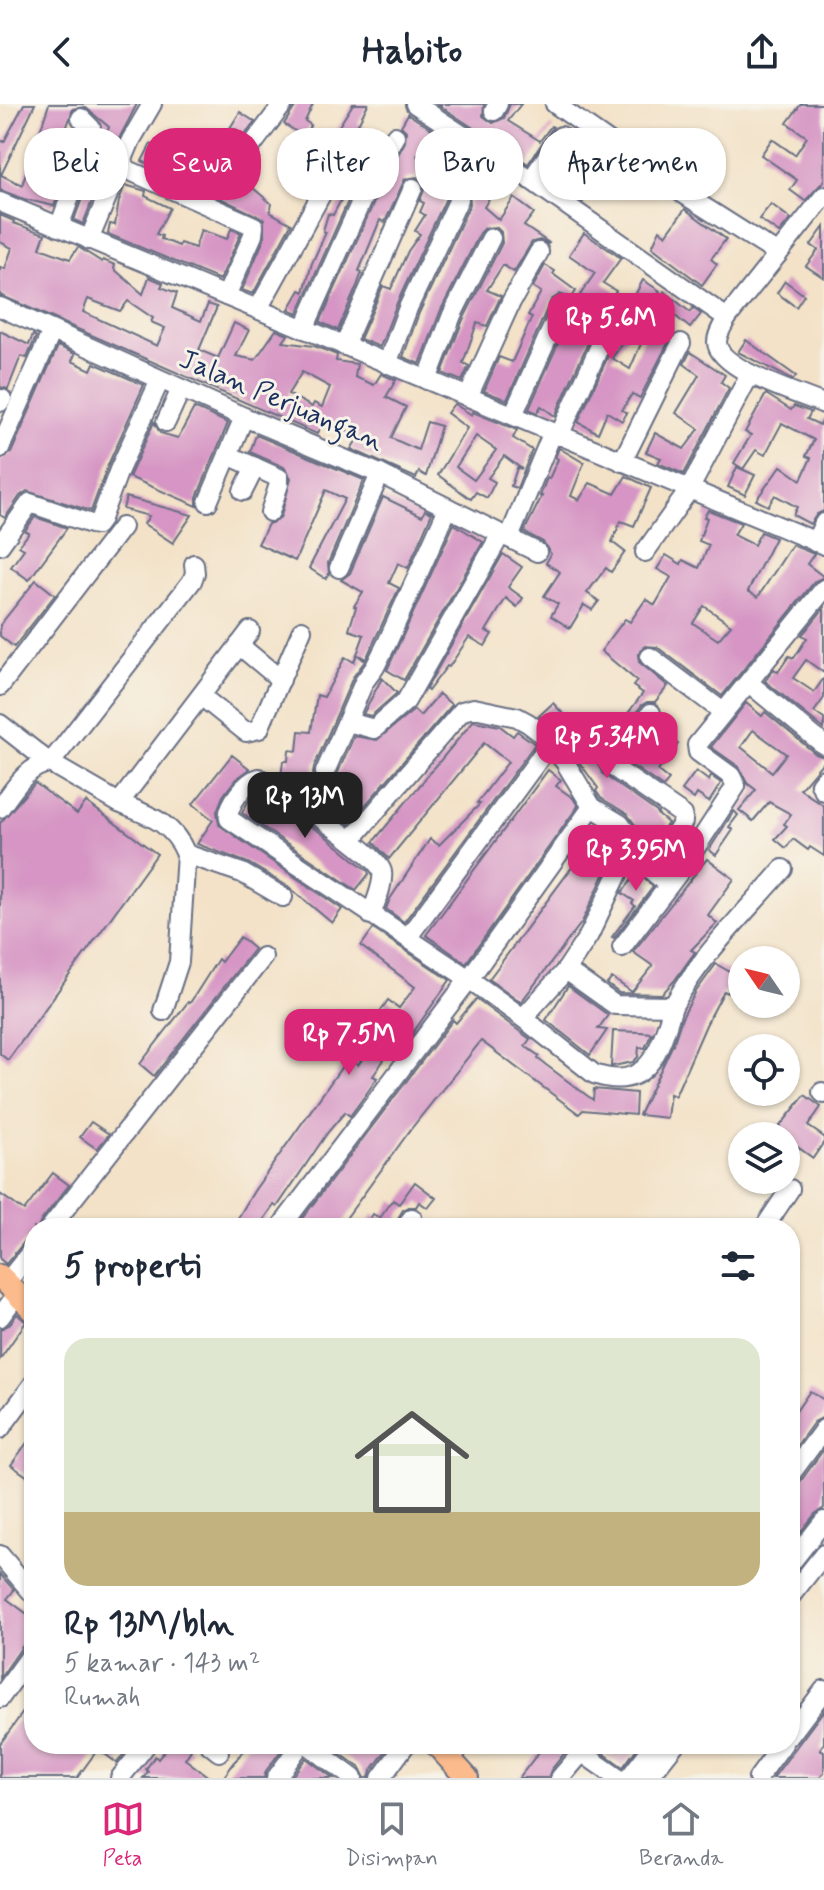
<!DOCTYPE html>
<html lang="id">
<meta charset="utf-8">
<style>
:root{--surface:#fff;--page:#f2f2f3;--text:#1f2937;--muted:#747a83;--line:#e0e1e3;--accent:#db2777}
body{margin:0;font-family:Mynerve,sans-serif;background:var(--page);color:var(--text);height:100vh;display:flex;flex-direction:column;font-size:30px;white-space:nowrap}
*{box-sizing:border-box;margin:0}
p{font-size:26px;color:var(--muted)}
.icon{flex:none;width:44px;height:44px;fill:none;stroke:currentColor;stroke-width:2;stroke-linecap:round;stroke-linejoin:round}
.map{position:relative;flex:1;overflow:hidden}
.side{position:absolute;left:24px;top:1114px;width:776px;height:536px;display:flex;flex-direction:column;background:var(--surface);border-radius:32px;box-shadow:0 2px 6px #0004}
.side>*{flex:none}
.guide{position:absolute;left:24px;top:24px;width:776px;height:72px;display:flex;gap:16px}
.needle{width:52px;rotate:305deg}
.tools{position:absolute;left:728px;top:842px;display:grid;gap:16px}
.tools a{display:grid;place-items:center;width:72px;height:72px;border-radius:50%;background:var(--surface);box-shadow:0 2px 6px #0004;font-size:40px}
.price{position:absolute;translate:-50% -68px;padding:0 18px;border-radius:16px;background:var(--accent);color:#fff;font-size:26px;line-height:52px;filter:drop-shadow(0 2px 4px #0008)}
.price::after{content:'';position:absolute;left:50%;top:48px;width:24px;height:18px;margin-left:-12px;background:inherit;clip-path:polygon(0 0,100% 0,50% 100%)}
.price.current{background:#222;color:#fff}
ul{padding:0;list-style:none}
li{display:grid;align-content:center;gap:16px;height:424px;padding:0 40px}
li span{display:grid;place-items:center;height:248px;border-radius:24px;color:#555}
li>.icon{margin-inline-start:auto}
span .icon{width:144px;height:144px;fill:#fffc;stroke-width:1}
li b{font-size:34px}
h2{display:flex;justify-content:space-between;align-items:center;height:96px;padding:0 40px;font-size:34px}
.pill{padding:0 28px;border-radius:32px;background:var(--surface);box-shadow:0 2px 6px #0004;font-size:28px;line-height:72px}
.pill.current{background:var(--accent);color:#fff}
header{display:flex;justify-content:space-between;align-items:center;height:104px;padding:0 40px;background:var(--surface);font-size:36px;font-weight:700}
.dock{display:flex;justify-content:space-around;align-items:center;height:112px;border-top:2px solid var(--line);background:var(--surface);font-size:22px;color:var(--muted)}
.dock a{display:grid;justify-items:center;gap:4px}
.dock .current{color:var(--accent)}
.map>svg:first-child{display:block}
.building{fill:#d695c4;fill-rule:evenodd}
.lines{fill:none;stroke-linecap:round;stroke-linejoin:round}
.minor-casing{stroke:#676e83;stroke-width:22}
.major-casing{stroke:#676e83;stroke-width:26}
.minor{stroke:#fff;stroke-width:18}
.major{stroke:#fbbb8d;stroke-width:22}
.labels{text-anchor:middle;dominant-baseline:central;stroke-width:6;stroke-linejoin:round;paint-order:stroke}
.street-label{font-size:28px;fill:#1b2f5e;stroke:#f7f3e8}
</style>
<header><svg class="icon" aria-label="back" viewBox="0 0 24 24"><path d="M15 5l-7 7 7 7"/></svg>Habito<svg class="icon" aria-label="share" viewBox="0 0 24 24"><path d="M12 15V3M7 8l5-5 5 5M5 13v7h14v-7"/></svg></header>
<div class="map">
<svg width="824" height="1674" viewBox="0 0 824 1674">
<rect width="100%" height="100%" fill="#f7f3e8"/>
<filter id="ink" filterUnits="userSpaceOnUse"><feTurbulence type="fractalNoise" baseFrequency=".0125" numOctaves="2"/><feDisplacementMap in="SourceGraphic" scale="16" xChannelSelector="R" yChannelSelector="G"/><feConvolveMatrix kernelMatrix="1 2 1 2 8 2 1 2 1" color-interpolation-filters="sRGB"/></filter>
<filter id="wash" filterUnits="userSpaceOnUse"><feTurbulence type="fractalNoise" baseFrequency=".006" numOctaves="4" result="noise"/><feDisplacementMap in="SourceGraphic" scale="32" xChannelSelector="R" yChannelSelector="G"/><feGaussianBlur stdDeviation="1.8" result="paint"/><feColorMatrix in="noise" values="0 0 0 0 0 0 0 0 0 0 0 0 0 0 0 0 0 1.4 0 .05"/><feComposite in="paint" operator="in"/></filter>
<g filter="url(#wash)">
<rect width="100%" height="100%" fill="#f3e2c8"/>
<g id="blocks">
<g class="building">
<path d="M24,0H35L1,71L22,81L49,0H137L108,56L83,120L74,116L109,23L85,3L73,5L61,40L75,46L54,102L24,95L0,86V36L4,38Z"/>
<path d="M297,0H313L305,17L311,21L303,32L284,20Z"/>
<path d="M353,0H368L358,20L380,34L362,66L298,209L289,205L300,186L304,188L312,159L326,128L323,127L328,110L333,111L362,57L355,53L349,41L333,39L334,30Z"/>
<path d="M437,0H484L483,12L493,19L504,14L510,0H521L508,17L540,37L551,22L553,23L528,60Z"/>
<path d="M801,0H824V77L805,97L790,86L797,76L761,51L772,35L795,51L807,33L787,19Z"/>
<path d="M240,8L255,18L240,37L238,43L241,51L233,67L272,100L270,108L291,120L253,190L242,186L264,135V115L142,57L151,40L194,63L205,32L222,61L237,26L230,24Z"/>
<path d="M408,10L433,26L417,51L422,62L435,63L453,39L488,62L473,84L490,93L484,103L499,116L514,94L534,109L524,122L549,139L548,140L540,136L532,138L514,168L503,161L487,186L501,192L487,222L477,219L463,259L469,262L462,277L442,269L463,216L502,139L501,128L496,123L485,124L480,129L441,206L420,260L403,253L419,209L470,100L469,89L463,84L453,85L448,90L397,199L380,243L360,235L383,182L391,185L408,147L420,130L415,127L425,111L420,108L424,99L420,97L425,83L417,73L405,75L385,118L380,116L359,167L362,168L357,182L338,226L320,218L384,76L405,38L406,27L401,22Z"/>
<path d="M639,32L676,62L677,59L702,77L697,84L633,40Z"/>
<path d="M604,49L616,57L583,98L555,78L570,59L586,72Z"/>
<path d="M125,81L146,87L145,92L170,104L156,130L162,132L161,135L179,142L180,139L195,144L201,126L227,135L231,125L241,129L220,176L108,130L110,120L115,121L119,97Z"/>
<path d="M771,100L791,115L779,129L759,115Z"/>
<path d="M685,105L726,135L711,155L717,160L702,181L652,143L660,126L666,131Z"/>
<path d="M0,111L14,117L13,119L45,130L40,144L70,155L78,143L102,158L103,156L115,161L114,165L143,190L149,173L163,179L161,183L177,189L172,204L201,217L208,200L217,203L199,246L218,254L234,219L249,226L236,252L255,256L276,226L288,231L283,238L314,242L337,251L336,257L357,260L355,273L374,281L381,270L396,276L386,293L406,303L391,334L418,346L427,318L441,322L426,372L419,368L416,374L351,345L360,331L334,323L331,327L322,320L317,330L0,191V163L5,165L12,144L0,138ZM88,195L120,207L128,197L153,214L151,218L165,224L157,242L83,208ZM302,268L330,283L322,303L314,299L312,303L288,290Z"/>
<path d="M824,123V174L806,162L818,146L811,141Z"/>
<path d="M584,129L621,154L603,179L616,187L603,207L580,191L595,169L569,151Z"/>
<path d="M545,161L555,167L553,170L576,187L571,194L560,190L551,196L507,296L484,287L499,253L512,258L532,213L528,211L541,188L533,183Z"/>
<path d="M643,176L660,187L612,254L630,265L664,187L690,208L693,204L701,210L690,224L669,207L654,225L661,230L659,233L669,237L640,294L632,290L622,306L627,309L622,317L607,308L598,329L578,318L614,239L612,227L603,223L592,230L555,312L541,302L537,309L529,305L565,224L578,231L592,211L617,225Z"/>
<path d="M785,177L804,191L796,203L777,189Z"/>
<path d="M0,227L29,241L33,231L36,233L27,254L21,252L8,285L0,283Z"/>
<path d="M746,236L796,272L793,276L738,248Z"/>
<path d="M58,242L75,250L72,257L91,266L94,259L144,281L108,361L91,407L27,387L20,392L5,414L0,411V356L11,349Z"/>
<path d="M690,248L725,271L721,278L729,284L684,370L658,359L661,354L646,348L655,329L684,345L699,325L676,309L699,271L684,260Z"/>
<path d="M766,290L791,306L794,302L811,308L807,315L820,321L824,313V407L817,410L810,420L793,411L797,403L775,391L768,402L756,396L781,362L801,376L811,354L806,352L814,336L782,319L765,351L756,346L743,365L734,359L751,331L745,328Z"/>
<path d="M454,300L472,311L473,308L517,326L513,334L532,346L517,384L511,382L517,364L522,365L504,352L488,374L495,378L487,394L476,388L471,395L438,371L467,324L447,309ZM476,332L496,346L474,376L456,363Z"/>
<path d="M194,304L228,319L197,393V402L129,373L154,318L160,329L178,334Z"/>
<path d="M256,331L364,376L328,459L329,470L326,475L309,464L345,395L326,386L295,457L258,440L268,420L277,417L281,412L291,374L284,363L250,348Z"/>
<path d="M559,344L584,359L571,392L579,396L590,379L615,390L626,372L651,384L634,422L621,417L612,438L625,448L611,468L606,464L587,489L599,497L592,506L584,501L570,524L551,512L558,500L544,492L560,468L546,459L551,450L543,438L524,428L542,392H540L547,374L549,375L558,355L555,353Z"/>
<path d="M737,363L755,371L745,391L728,383Z"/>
<path d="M126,393L192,411L173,439L144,420L149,412L123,405Z"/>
<path d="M383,393L422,412L425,406L432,409L408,464L398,459L389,479L399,484L366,555L358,551L365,557L353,573L314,663L313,670L320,679L281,673L283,657H288L289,646L297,647L299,627L311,628L317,591L324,593L345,553L354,558L364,531L349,526L356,503L354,502L363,488L341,476L350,469Z"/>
<path d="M708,406L741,419L734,431L754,441L761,428L775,434L748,487L758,493L792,441L814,450L807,460L824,473L815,477L722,592L657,543L645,542L638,551L639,558L668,582L655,598H647L642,601L621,627L617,624L643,589L633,582L637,577L601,547L625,515L630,518L646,495L655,501L671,473L657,465L666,451L681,460L683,456L699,464L709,441L699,437L707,414L704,413ZM704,502L731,521L718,536L693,519Z"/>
<path d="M35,413L67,424L29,476L11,463L24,445L19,442L29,429L25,427Z"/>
<path d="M454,420L483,438L404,576L387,566Z"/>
<path d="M503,450L522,463L508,483L523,494L517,503L506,494L486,527L492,530L485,542L469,533L449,563L447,562L428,587L426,585Z"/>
<path d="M36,476L55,491L14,543L0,532V521Z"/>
<path d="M824,504V569L806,556L793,574L814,588L824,574V594L814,608L824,615V625L765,577L774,565L778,568L789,552L794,554L807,534L802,531Z"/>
<path d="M382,574L397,589L371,612L363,610Z"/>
<path d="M439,590L452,601L349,720L312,694L321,679L331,678L336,673L354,632L377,636L414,606L420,612Z"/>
<path d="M553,599L602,652L598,660L603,670L658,709L657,710L668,719L645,755L637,749L647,730L637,723L627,710L601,694L596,687L598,684L574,651L550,621L539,612Z"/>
<path d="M746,599L762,612L765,608L816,650L824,653V657L800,685L824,702V752L810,743L808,746L793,735L786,744L775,735L787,722L784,720L791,710L769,698L753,717L739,706L756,686L747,679L739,663L711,643ZM753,626L786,650L772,668L741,643Z"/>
<path d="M473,617L500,622L513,632L517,627L535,640L404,818L386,805L390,795L430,735L439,741L480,700L477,699L508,658L484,639L389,755L373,738Z"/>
<path d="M653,626L678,640L658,667L669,676L663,683L627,658Z"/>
<path d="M232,651L250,665L235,676L223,692L217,707L219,721L342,805L332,819L289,783L248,759L197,740L213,716L193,700Z"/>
<path d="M548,666L561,676L556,682L573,694L578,702L466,859L426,831Z"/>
<path d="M696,667L709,677L711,672L721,679L709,698L697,690L694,695L682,686Z"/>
<path d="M35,679L77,710L86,698L157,750L8,956L0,950V719Z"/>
<path d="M258,687L324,731L368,767L369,770L356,786L242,709L248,698Z"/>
<path d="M734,707L738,711L729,723L733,726L716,751L709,746Z"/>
<path d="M602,723L614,732L594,759L606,767L582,818L521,898L489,875Z"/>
<path d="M707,755L734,775L708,811L717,819L691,846L695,848L674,877L662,890L619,889L607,880L612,874L632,888L653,862L633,848Z"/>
<path d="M642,762L643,773L653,783L614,834L612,833L635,802L632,799L634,797L622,789Z"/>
<path d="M373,825L450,876L407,937L400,932L373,972L377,974L369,986L350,1012L345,1008L328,1028L277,1103L274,1101L258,1124H232L254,1087L348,954L358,961L385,922L375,915L388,896L399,904L415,883L361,842Z"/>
<path d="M240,833L254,845L154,972L140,960L188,898L190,899L218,855L221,858Z"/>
<path d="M716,860L737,872L728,889L724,887L706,921L675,992L670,990L667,1014L639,1011L674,938L682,914L695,889Z"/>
<path d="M568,882L608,911L598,925L607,926L590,951L546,916Z"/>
<path d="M476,895L530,935L525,942L539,952L538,955L593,996L594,985L636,989L635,1011L583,1006L579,1010L481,937L411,1025L339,1124H295L453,916L456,919Z"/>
<path d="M613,927L640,928L652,929L645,944L639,943L638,953L633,958L613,962H611Z"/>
<path d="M805,991L821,1003L808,1022L824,1033V1038L813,1054L792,1039L786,1047V1032H772Z"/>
<path d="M91,1018L109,1030L97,1045L80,1033Z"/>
<path d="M53,1069L69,1081L41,1117L38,1124H34V1132L25,1137L6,1160L0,1155V1090L24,1107Z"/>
<path d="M415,1078L436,1094L428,1104L419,1098L416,1103H408L403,1106L392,1124H364L373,1110L380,1114L393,1096L399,1100Z"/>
<path d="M17,1210L26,1218L0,1255V1225L9,1221Z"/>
<path d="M810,1287L824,1296V1313L814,1318L790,1351V1316Z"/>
<path d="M34,1329V1377L11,1361Z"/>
<path d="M824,1345V1404L815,1410L790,1441V1383L800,1378Z"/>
<path d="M0,1470L14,1486L7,1495L34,1515V1533L24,1540L0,1574Z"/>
<path d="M34,1593V1640H131L117,1659L98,1645L77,1674H0V1640Z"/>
<path d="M824,1606V1639L820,1645L824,1647V1668L820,1674H773Z"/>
<path d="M170,1640H182L191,1646L185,1655L210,1674H143L148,1668L146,1665L155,1652L158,1655Z"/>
<path d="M248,1640H286L266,1667L264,1674H223Z"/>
<path d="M327,1640H391L371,1667L369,1674H365L360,1664Z"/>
<path d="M545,1640H572L551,1666L548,1674H519Z"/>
<path d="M601,1640H640L623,1663L599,1646Z"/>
<path d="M306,1654L333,1674H291Z"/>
</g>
</g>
</g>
<g filter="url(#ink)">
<use href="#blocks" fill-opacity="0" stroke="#676e83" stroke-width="2"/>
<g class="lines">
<g class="minor-casing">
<g id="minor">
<path d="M415,0L531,76L727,214"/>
<path d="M555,0L682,89L778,150"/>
<path d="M494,7L498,0"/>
<path d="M250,44L283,0"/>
<path d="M429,53L449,23"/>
<path d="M119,62L254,122L253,131L226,192"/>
<path d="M531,76L561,32"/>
<path d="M824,92L727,214C723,221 717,230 717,238C717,265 802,291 824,300"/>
<path d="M0,98L824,441"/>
<path d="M59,123L92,33L91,24L81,14"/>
<path d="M89,136L131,36L152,0"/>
<path d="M0,203L244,313L380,370L537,448"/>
<path d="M258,205L343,51"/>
<path d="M304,225L373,71L395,32"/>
<path d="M344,242L413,84"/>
<path d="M387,260L408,204L459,95"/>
<path d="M427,276L452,211L491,134"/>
<path d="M468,293L511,198L539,148"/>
<path d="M0,298L2,295"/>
<path d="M513,311L562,202"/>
<path d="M166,318L181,285"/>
<path d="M559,332L603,235"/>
<path d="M0,344L52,227"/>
<path d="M228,351L279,374V380L270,408"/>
<path d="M622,358L681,239"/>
<path d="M243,387L255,363"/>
<path d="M208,398L244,313"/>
<path d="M509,434L552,330"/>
<path d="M815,438L824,419"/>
<path d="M0,441L30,399L91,420L97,421L100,417L119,366L160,276"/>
<path d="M645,448L689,386L750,270"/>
<path d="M339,464L380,370"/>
<path d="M239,541L281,576"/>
<path d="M650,553L723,608"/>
<path d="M749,579L824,641"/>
<path d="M0,582L122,423"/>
<path d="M201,592L246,628L259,625L302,526"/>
<path d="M651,609L610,661L683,711V718L653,765L654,769L669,781"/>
<path d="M348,618L374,625L406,597L501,430"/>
<path d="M0,620L50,659L119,699L250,527"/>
<path d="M325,668L364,578L375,563L387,539L448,404"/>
<path d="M824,675L820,680L824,687"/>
<path d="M119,699C148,711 173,718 186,750L179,858L163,907"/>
<path d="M0,704C13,687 27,661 50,659L60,647L192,477L195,469L194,460"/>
<path d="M351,736L462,607L474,604L517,613L528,619L541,629L565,658L592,703L620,720L626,728L628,736L620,766L589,831L566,866L523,914L469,875L229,715C226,702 246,677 259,674L268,679C287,691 380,751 382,768C384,780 375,799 371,811"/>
<path d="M186,750L242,769L283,793"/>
<path d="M408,833L550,640"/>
<path d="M622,843L683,763L736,682L731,672L698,648L697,641L824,485"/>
<path d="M566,866L615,901L673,902C701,851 745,809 783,765"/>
<path d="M523,914L594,970C649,989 660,945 673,902"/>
<path d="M822,988L824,990"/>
<path d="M50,1124L263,853"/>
<path d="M280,1124L469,875L592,703"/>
<path d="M404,1124L412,1114"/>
<path d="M764,1124L790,1085"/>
<path d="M7,1178L34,1144"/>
<path d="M0,1213L18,1189"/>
<path d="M0,1325L34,1279"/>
<path d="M790,1371L824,1325"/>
<path d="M0,1451L34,1491"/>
<path d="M790,1460L824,1417"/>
<path d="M790,1493L824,1450"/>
<path d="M0,1594L34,1547"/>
<path d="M790,1631L824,1586"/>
<path d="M209,1640L219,1648"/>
<path d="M307,1640L353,1674"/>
<path d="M581,1648L618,1674"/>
<path d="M450,1655L462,1640"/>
<path d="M120,1674L147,1640"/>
<path d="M276,1674L301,1640"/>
<path d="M381,1674L406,1640"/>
<path d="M560,1674L589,1640"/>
<path d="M629,1674L655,1640"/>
<path d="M648,1674L675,1640"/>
<path d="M758,1674L783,1640"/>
</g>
</g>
<g class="major-casing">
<g id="major">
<path d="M0,1172L34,1207"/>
<path d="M436,1640L467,1674"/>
</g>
</g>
<use href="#minor" class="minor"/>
<use href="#major" class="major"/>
</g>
</g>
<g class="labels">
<g class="street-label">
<text transform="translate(281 297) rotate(23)">Jalan Perjuangan</text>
</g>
</g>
</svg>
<div class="tools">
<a><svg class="needle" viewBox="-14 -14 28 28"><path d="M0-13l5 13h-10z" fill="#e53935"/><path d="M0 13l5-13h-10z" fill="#747a83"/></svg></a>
<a><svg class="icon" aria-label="locate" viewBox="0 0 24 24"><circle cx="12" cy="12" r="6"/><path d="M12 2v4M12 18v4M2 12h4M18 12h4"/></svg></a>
<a><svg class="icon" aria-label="layers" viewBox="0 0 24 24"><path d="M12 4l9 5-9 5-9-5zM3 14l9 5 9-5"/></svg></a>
</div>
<b class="price" style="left:611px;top:257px">Rp 5.6M</b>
<b class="price" style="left:607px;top:676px">Rp 5.34M</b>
<b class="price current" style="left:305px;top:736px">Rp 13M</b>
<b class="price" style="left:636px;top:789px">Rp 3.95M</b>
<b class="price" style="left:349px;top:973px">Rp 7.5M</b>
<div class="guide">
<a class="pill">Beli</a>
<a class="pill current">Sewa</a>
<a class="pill">Filter</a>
<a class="pill">Baru</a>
<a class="pill">Apartemen</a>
</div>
<section class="side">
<h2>5 properti<svg class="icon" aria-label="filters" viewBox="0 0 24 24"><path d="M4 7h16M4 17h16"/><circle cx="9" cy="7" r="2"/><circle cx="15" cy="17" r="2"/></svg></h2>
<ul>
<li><span style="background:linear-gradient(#dfe7d0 70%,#c2b280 0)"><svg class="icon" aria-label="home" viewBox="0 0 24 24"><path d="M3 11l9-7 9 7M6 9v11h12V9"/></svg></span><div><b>Rp 13M/bln</b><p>5 kamar · 143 m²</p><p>Rumah</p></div></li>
</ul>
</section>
</div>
<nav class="dock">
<a class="current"><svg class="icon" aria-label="map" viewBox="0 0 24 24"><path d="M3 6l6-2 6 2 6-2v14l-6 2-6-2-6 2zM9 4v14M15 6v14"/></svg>Peta</a>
<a><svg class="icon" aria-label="saved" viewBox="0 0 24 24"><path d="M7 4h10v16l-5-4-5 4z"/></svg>Disimpan</a>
<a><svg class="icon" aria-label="home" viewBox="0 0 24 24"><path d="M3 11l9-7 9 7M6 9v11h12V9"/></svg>Beranda</a>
</nav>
